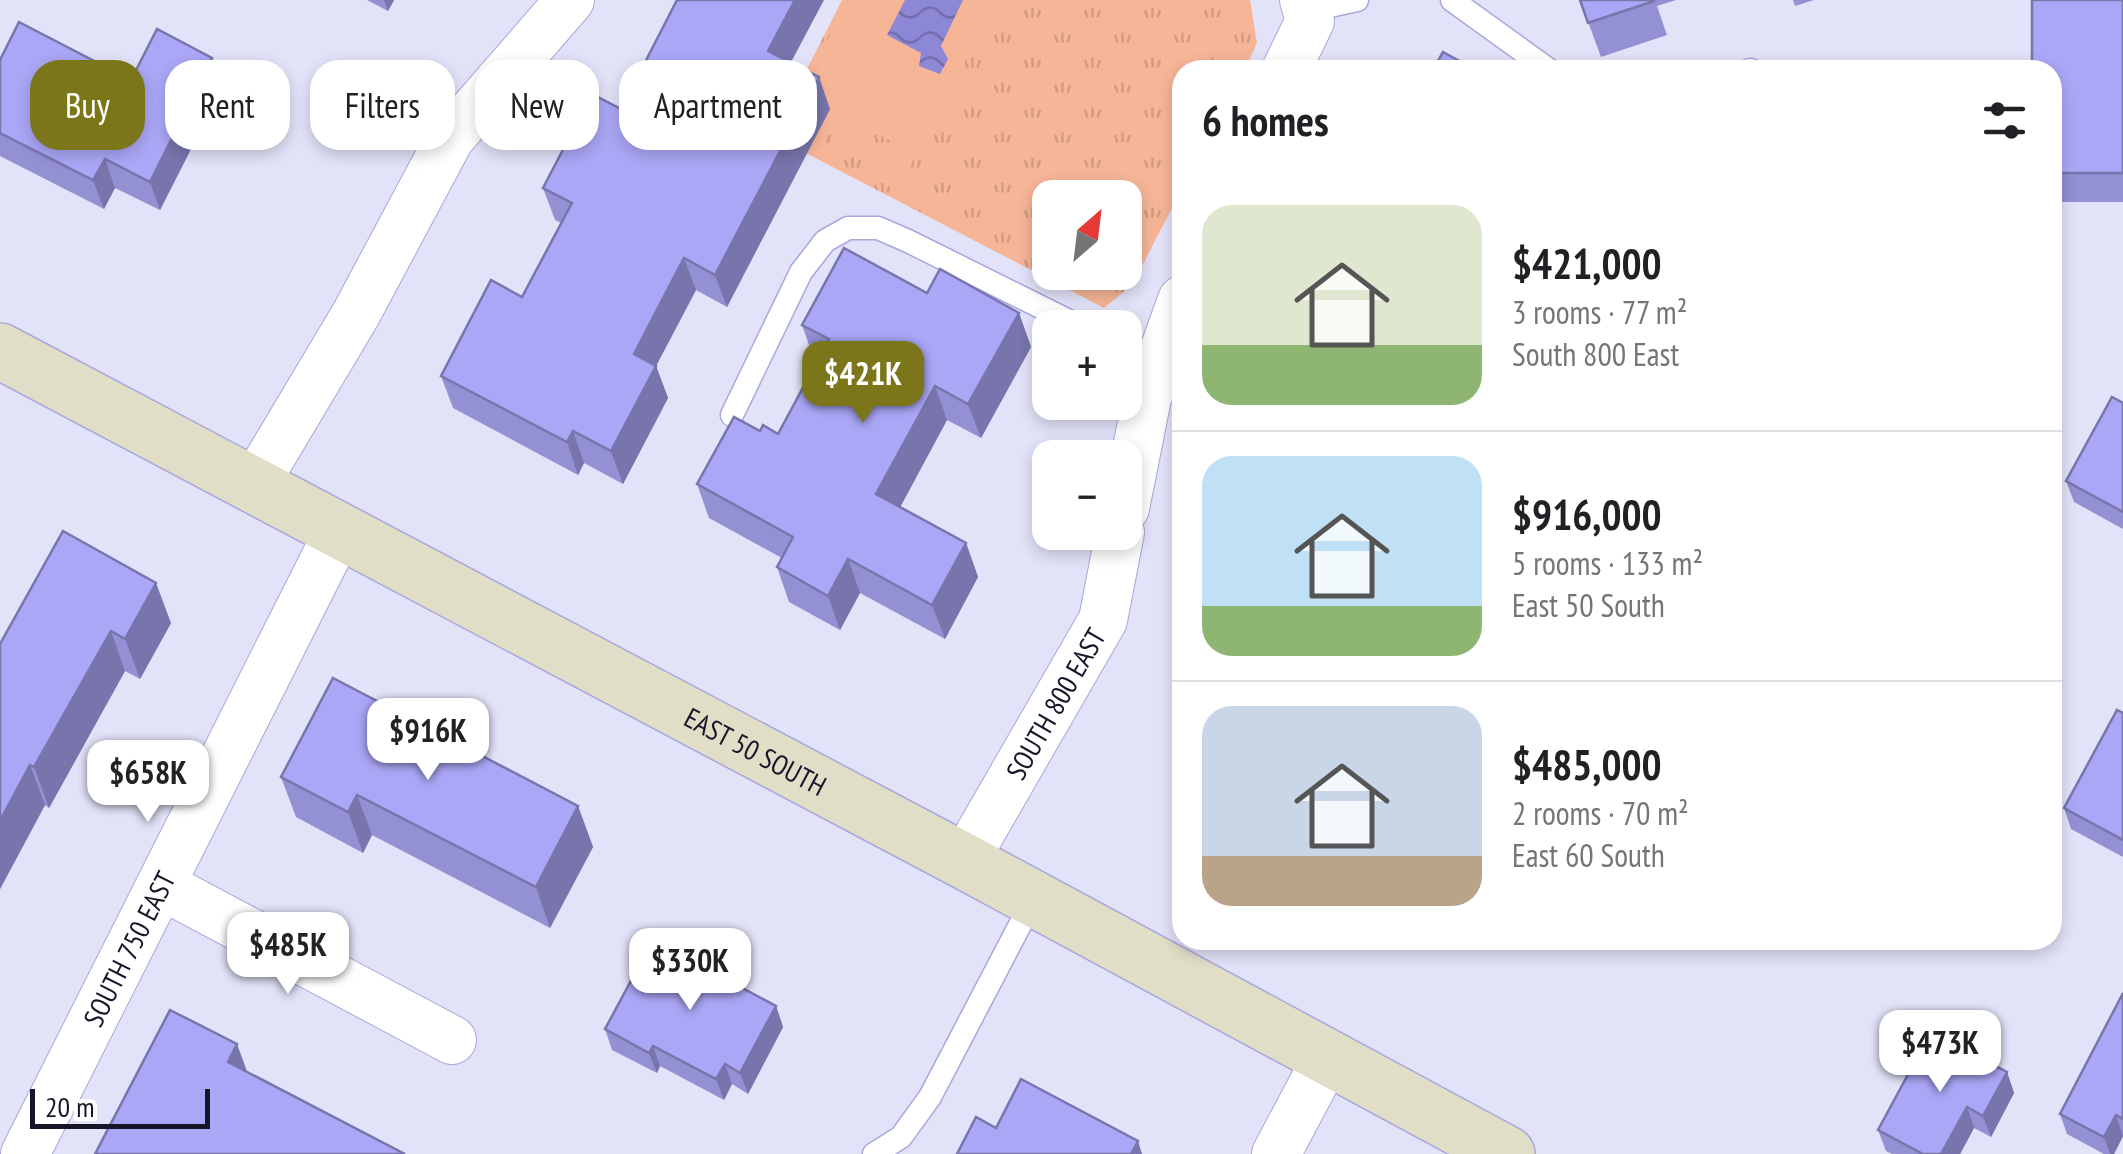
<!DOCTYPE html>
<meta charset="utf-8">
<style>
:root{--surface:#fff;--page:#f6f6f6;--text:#202124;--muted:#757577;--line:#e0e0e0;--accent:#7c761a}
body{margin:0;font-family:"PT Sans Narrow",sans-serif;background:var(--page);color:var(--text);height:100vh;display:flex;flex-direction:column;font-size:38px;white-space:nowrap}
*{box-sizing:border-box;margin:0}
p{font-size:32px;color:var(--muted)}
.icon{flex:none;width:55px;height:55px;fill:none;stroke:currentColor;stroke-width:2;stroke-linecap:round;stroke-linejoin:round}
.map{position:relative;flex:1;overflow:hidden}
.panel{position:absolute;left:1172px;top:60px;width:890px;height:890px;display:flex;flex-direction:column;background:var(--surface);border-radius:30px;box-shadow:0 5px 15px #0003}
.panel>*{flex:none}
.banner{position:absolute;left:30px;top:60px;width:950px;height:90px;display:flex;gap:20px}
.needle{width:65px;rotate:28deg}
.controls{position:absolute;left:1032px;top:180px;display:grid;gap:20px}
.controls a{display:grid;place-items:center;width:110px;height:110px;border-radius:20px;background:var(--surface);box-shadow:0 5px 15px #0003;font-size:50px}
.scale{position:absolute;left:30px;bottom:25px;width:180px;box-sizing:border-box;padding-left:10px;border:5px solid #171629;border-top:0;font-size:28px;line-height:35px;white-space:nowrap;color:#171629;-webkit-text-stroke:8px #fff;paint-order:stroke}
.price{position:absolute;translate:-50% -85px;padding:0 22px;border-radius:20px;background:#fff;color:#222;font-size:32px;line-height:65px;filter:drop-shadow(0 2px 5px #0008)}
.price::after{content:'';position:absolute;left:50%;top:60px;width:30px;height:22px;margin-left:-15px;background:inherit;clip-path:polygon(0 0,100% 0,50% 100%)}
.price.current{background:var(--accent);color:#fff}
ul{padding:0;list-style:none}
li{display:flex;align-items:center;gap:30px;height:250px;padding:0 30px}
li+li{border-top:2px solid var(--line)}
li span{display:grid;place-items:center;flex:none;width:280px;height:200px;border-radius:30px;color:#555}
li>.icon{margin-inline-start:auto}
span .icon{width:120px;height:120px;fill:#fffc;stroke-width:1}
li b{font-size:42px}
h2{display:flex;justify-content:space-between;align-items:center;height:120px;padding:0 30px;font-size:42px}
.tag{padding:0 35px;border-radius:30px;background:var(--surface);box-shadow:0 5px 15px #0003;font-size:35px;line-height:90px}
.tag.current{background:var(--accent);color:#fff}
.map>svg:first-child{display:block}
.grass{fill:url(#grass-tufts);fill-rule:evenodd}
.pitch{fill:#f7b597}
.water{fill:url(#water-waves)}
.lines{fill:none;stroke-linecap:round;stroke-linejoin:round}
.service-casing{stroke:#a8a7db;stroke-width:25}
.minor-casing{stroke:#a8a7db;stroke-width:50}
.secondary-casing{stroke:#a8a7db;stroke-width:58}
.service{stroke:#fff;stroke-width:22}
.minor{stroke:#fff;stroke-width:48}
.secondary{stroke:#e0dec7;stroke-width:55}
.wall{fill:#9390d4}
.shaded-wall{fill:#7875ad}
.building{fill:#aba7f7;stroke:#7875ad;stroke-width:2.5}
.labels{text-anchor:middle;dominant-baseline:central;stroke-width:8;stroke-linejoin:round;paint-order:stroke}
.street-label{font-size:28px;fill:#171629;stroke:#fff}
</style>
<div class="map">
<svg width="2123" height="1154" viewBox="0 0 2123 1154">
<defs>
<pattern id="grass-tufts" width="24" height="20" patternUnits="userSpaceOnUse" patternTransform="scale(2.5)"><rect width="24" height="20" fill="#f7b597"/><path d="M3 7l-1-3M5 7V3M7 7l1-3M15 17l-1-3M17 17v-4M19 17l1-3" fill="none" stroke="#d39b82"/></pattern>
<pattern id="water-waves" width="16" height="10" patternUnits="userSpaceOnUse" patternTransform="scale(2.5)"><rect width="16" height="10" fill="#8d88d5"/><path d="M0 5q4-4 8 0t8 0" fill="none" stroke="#726ead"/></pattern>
</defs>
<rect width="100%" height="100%" fill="#e2e3f9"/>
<path class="grass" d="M842,0H1250L1257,43L1245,70H1182V189L1132,285L1104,308L773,136ZM1050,198H1125V272H1050Z"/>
<path class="pitch" d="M849,0H997L897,191L881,182L899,145L839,114L820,150L809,144L827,107L816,61Z"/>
<path class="water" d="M905,0H963L941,46L948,59L940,74L919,66L921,53L887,35Z"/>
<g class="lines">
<g class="service-casing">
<g id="service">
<path d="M1452,0L1549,70"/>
<path d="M1307,11L1357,0"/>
<path d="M1750,70H1751"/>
<path d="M1125,348L1159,365"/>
<path d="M732,415L801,272L825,241L848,228H878L908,241L1083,328"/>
<path d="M874,1154L901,1137L930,1097L1033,900"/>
</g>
</g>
<g class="minor-casing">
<g id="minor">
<path d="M1286,70L1310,21L1304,0"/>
<path d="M254,485L356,314L450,138L570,0"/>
<path d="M1125,508L1147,398L1182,300"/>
<path id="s1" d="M964,861L1103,620L1120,532"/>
<path d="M161,885L452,1040"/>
<path id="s2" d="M25,1154L339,531"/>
<path d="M1276,1154L1327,1058"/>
</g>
</g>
<g class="secondary-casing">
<g id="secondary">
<path id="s3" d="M0,351L964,861L1507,1154"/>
</g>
</g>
<use href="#service" class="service"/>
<use href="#minor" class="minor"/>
<use href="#secondary" class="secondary"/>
</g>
<g class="wall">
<path d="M367,0H394L388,11Z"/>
<path d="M1580,0H1676L1657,6L1667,35L1601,57Z"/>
<path d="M1793,0H1814L1795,6Z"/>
<path d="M2123,0V202H2052V70Z"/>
<path d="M0,60L131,80L223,86L160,210L115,188L104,209L0,156Z"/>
<path d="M791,63L830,109L727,307L696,290L656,366L668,398L623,484L584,463L578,475L453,408L441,376L522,297L561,223L555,220L543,188L621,109Z"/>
<path d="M927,293L1019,313L1031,347L981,438L947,420L900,507L966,543L978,577L945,639L860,593L840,630L789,602L777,567L782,558L709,518L697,484L760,431L778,434L817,360L814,359L802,325Z"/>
<path d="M2123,403V529L2074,502L2066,481Z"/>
<path d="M171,623L140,679L125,671L49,808L45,805L0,889V644Z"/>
<path d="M2123,713V857L2071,829L2064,808Z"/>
<path d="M281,777L578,806L593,847L550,928L372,835L363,853L296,817Z"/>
<path d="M2123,993V1136L2114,1154H2104L2067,1134L2060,1114Z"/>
<path d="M776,1006L783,1027L748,1094L732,1084L724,1100L660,1066L657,1073L612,1050L605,1029Z"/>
<path d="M2007,1072L2014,1093L1991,1137L1974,1128L1960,1154H1892L1886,1151L1878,1130Z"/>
</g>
<g class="shaded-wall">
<path d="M384,0H394L388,11Z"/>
<path d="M795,0H824L780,83L768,51Z"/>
<path d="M212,58L223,86L160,210L150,182Z"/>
<path d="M819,77L830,109L727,307L715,275Z"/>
<path d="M105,159L115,188L104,209L93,180Z"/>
<path d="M684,258L696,290L656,366L668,398L623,484L611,451L634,354Z"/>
<path d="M1019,313L1031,347L981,438L968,404Z"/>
<path d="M935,386L947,420L889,528L876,494Z"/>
<path d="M573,431L584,463L578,475L567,442Z"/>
<path d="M966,543L978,577L945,639L932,605Z"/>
<path d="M848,559L860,593L840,630L828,596Z"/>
<path d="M156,583L171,623L140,679L125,639Z"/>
<path d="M111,631L125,671L49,808L34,767Z"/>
<path d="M30,765L45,805L0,889V821Z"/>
<path d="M357,795L372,835L363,853L348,812Z"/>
<path d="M578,806L593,847L550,928L536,887Z"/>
<path d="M776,1006L783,1027L748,1094L740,1073Z"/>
<path d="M237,1044L252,1085L228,1062Z"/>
<path d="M653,1046L660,1066L657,1073L649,1053Z"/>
<path d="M725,1064L732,1084L724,1100L716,1079Z"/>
<path d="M2007,1072L2014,1093L1991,1137L1983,1116Z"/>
<path d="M1967,1107L1974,1128L1960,1154H1941Z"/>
<path d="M2116,1115L2123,1136L2114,1154H2110L2104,1137Z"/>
<path d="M1138,1141L1142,1154H1131Z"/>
</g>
<g class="building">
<path d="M677,0H795L768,51L819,77L715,275L684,258L634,354L656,366L611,451L573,431L567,442L441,376L491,280L522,297L572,203L543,188L592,94L621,109Z"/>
<path d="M1580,0H1654V1L1588,23Z"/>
<path d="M2032,0H2123V173H2052V70H2032Z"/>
<path d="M19,22L131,80L157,29L212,58L150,182L105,159L93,180L0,133V60Z"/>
<path d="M1443,52L1476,70H1433Z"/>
<path d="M844,248L927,293L940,269L1019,313L968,404L935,386L876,494L966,543L932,605L848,559L828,596L777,567L793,537L697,484L734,417L760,431L763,425L778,434L829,339L802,325Z"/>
<path d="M2112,397L2123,403V512L2066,481Z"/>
<path d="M63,531L156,583L125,639L111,631L34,767L30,765L0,821V644Z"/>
<path d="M333,678L578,806L536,887L357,795L348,812L281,777Z"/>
<path d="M2117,710L2123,713V840L2064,808Z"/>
<path d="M653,940L776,1006L740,1073L725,1064L716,1079L653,1046L649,1053L605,1029Z"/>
<path d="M2123,993V1119L2116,1115L2104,1137L2060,1114Z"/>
<path d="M170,1010L237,1044L228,1062L405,1154H95Z"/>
<path d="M1931,1032L2007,1072L1983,1116L1967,1107L1941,1154H1923L1878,1130Z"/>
<path d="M1021,1079L1138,1141L1131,1154H957L976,1117L996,1128Z"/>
</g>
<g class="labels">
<g class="street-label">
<text stroke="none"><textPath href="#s1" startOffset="182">SOUTH 800 EAST</textPath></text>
<text stroke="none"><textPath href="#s3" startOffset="855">EAST 50 SOUTH</textPath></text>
<text stroke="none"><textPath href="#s2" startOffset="230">SOUTH 750 EAST</textPath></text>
</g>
</g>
</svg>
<div class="controls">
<a><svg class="needle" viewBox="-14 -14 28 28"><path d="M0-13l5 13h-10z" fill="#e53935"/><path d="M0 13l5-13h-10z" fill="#757577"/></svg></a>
<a>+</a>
<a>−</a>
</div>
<div class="scale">20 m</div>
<b class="price current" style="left:863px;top:426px">$421K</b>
<b class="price" style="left:428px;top:783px">$916K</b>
<b class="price" style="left:148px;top:825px">$658K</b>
<b class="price" style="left:288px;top:997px">$485K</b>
<b class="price" style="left:690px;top:1013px">$330K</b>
<b class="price" style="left:1940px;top:1095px">$473K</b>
<div class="banner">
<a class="tag current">Buy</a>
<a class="tag">Rent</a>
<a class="tag">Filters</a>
<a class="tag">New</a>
<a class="tag">Apartment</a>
</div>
<section class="panel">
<h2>6 homes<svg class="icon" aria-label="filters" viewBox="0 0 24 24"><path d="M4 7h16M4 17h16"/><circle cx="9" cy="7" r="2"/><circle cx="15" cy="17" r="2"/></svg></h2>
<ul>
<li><span style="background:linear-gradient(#dfe7d0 70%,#8fb573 0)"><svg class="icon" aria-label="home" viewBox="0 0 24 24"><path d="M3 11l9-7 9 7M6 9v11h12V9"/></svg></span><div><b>$421,000</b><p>3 rooms · 77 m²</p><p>South 800 East</p></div></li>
<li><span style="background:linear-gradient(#bfe0f5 75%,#8fb573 0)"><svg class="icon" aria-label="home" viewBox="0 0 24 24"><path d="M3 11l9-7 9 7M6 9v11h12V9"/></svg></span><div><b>$916,000</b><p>5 rooms · 133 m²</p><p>East 50 South</p></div></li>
<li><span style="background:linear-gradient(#c9d6e8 75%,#b9a48a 0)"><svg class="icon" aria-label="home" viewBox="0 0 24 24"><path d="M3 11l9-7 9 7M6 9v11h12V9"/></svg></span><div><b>$485,000</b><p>2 rooms · 70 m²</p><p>East 60 South</p></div></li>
</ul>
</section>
</div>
